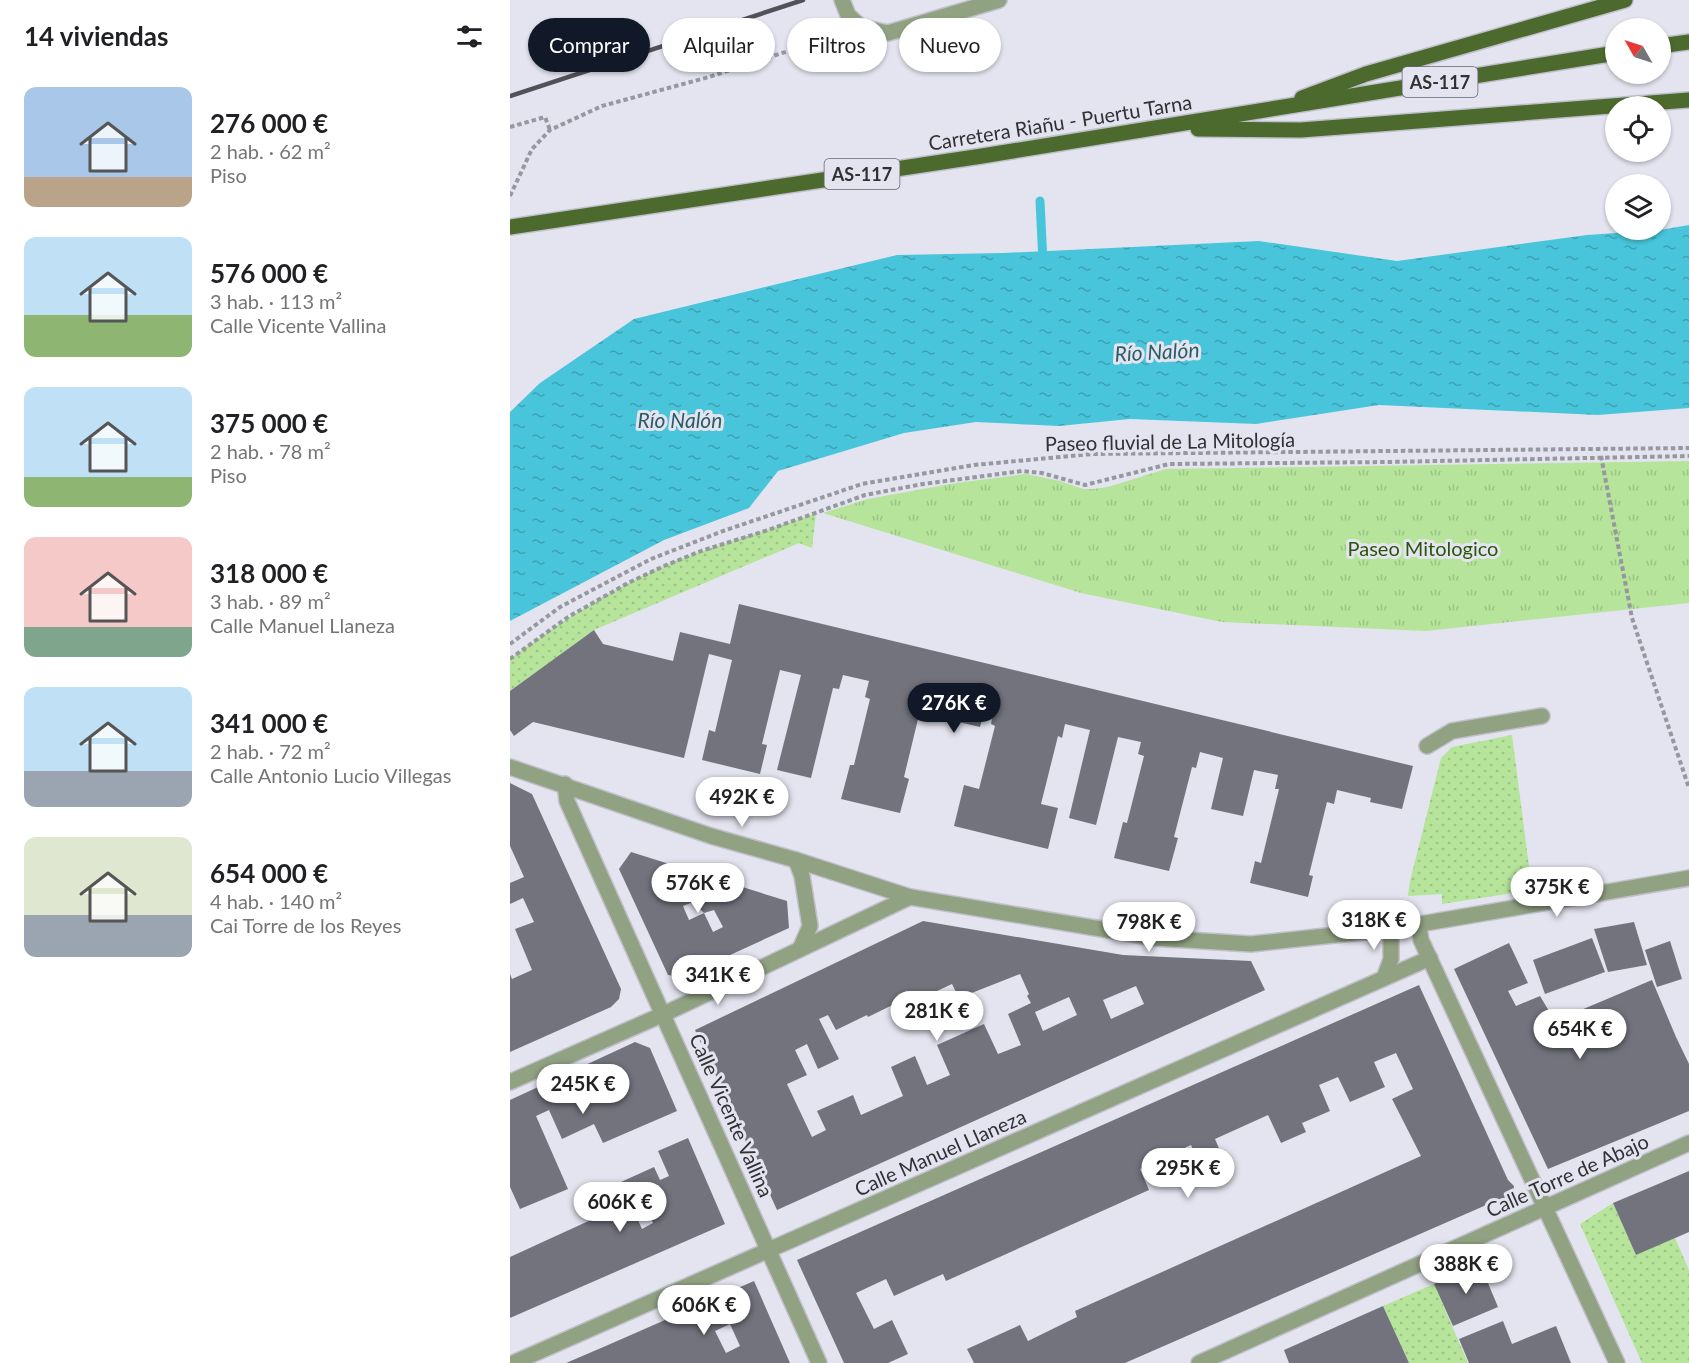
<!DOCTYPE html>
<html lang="es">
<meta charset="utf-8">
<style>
:root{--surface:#fff;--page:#f6f6f6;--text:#202124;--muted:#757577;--accent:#111827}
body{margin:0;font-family:Lato,sans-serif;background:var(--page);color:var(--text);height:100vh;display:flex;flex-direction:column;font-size:22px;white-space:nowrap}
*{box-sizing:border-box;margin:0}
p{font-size:20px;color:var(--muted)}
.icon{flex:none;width:33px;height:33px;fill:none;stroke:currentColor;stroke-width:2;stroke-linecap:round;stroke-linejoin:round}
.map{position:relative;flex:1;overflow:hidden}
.side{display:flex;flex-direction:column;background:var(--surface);width:510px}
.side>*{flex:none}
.guide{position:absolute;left:18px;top:18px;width:570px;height:54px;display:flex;gap:12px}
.needle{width:39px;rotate:309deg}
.tools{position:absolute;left:1095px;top:18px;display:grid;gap:12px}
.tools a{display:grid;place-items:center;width:66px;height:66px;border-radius:50%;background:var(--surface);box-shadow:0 2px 4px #0004;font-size:30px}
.price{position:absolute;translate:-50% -51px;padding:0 14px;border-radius:21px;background:#fff;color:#222;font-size:20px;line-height:39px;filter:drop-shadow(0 2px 3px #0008)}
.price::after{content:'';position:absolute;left:50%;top:36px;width:18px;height:14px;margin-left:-9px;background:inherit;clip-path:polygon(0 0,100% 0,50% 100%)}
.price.current{background:var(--accent);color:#fff}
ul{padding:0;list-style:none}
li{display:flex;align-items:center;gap:18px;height:150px;padding:0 24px}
li span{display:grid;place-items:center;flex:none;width:168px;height:120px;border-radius:12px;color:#555}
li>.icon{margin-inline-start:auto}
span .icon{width:72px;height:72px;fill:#fffc;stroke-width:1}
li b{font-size:26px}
h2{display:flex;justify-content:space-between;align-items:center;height:72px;padding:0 24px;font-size:26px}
.tag{padding:0 21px;border-radius:27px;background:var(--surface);box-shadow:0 2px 4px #0004;font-size:21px;line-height:54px}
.tag.current{background:var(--accent);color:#fff}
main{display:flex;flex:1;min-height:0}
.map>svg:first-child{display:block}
.grass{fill:url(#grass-dots)}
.park{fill:url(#park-tufts)}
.water{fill:url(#water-ripples)}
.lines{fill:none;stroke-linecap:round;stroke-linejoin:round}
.stream{stroke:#48c5da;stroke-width:9}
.building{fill:#72737d;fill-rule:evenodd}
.service-casing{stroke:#bfc0ca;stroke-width:18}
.minor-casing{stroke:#bfc0ca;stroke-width:18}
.tertiary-casing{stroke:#bfc0ca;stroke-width:18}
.primary-casing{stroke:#bfc0ca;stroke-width:18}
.path{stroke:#96979f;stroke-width:4;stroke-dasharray:4.5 3;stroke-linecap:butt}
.service{stroke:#91a282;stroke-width:15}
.minor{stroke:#91a282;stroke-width:15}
.tertiary{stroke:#91a282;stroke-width:15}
.primary{stroke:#4c6a2d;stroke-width:15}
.rail{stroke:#515257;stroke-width:4.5}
.labels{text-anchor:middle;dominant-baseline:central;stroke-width:6;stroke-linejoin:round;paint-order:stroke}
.shield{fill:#e3e4ef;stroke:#66676d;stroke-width:1.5}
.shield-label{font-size:18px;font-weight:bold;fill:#303135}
.street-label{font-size:20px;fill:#303135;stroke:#e3e4ef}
.park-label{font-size:20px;fill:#2c5607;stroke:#e3e4ef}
.water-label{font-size:21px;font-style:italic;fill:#2a5e67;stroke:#e3e4ef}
</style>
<main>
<section class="side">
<h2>14 viviendas<svg class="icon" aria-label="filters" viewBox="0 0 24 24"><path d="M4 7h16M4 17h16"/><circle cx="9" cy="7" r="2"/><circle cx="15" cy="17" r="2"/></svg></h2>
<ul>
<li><span style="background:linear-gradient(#a9c7e8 75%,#b9a48a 0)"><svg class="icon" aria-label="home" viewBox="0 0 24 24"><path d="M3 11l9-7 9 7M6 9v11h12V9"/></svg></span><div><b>276 000 €</b><p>2 hab. · 62 m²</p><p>Piso</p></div></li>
<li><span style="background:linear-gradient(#bfe0f5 65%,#8fb573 0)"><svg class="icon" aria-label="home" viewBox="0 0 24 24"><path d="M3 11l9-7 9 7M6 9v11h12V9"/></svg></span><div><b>576 000 €</b><p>3 hab. · 113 m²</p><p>Calle Vicente Vallina</p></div></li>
<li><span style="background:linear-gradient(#bfe0f5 75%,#8fb573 0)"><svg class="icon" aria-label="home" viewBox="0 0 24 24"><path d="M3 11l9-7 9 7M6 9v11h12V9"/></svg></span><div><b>375 000 €</b><p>2 hab. · 78 m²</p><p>Piso</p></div></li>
<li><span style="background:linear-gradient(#f6c9c9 75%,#7fa58c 0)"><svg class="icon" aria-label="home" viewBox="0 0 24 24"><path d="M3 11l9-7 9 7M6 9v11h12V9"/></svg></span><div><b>318 000 €</b><p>3 hab. · 89 m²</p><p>Calle Manuel Llaneza</p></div></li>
<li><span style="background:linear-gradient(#bfe0f5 70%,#9aa5b1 0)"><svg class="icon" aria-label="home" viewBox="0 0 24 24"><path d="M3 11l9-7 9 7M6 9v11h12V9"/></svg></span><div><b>341 000 €</b><p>2 hab. · 72 m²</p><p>Calle Antonio Lucio Villegas</p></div></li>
<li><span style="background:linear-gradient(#dfe7d0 65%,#9aa5b1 0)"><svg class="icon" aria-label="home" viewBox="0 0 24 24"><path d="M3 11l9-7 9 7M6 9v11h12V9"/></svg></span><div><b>654 000 €</b><p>4 hab. · 140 m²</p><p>Cai Torre de los Reyes</p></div></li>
</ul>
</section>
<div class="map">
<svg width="1179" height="1363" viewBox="0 0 1179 1363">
<defs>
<pattern id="grass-dots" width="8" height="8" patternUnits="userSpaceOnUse" patternTransform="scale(1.5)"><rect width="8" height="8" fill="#b5e49a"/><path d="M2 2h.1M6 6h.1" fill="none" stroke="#9cc485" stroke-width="1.8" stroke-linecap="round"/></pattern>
<pattern id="park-tufts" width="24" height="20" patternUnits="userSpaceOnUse" patternTransform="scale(1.5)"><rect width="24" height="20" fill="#b5e49a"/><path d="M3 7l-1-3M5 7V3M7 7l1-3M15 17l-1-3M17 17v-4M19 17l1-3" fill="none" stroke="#9cc485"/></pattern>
<pattern id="water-ripples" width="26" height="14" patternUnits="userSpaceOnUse" patternTransform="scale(1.5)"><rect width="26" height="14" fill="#48c5da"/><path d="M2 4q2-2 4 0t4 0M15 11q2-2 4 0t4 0" fill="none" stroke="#3ca1b2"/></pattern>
</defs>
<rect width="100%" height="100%" fill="#e3e4ef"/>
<g class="grass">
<path d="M306,513L302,548L289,543L84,630L0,691V659C48,623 98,591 153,566C203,545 255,532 306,513Z"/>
<path d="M1002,735L1022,890L932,904V894L898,896L900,881L931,758L942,747Z"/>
<path d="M1103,1203L1126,1255L1165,1238L1179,1270V1363H1132L1070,1224Z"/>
<path d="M924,1284L958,1363H899L873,1306Z"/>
</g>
<path class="park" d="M1179,461V603L916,631L712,622L571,593L313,513L358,499L446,483L501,476L516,474L550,481L573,489H583L598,487L656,469Z"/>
<path class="water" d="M1179,225V408L1088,415L869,405L746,424L620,419L549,426L466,422L394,433L268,471L239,508L154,540L0,621V412L30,383L124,319L387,255L493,253L749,241L887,261L1077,235L1150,230Z"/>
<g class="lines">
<path class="stream" d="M530,201L533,262"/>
</g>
<g class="building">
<path d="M229,604L903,766L892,809L860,802L861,798L827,790L824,804L817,802L799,875L803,876L798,897L740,883L745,861L751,863L769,789H765L768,775L744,770L733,816L701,809L713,758L690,752L686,768L682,767L664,837L668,838L659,871L604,858L613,822L617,823L634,756L628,754L631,742L608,737L586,825L559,818L580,730L555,724L552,738L548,736L531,804L548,808L538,849L444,826L454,785L469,789L485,726L481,724L483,713L474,711L470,727L436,719L439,707L428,704L425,719L409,715L394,777L399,779L390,813L331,799L340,765H344L360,699L355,697L359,681L333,675L329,689L323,688L301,778L267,770L291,675L270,670L252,744L257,745L250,774L192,760L199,730L205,732L222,660L199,654L174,758L23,722L4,736L0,730V691L84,630L93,644L163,661L170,632L220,644Z"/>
<path d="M0,783L22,794L111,989L109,999L101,1007L0,1052V974L2,979L22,970L5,929L24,922L13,898L0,904V883L14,877L0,846Z"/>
<path d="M121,852L277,901L279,928L172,977L158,975L109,869ZM183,902L194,913L204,910L213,927L203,932L194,913L179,920L173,906Z"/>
<path d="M413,921L613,955L741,961L755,990L267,1210L185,1030ZM510,974L519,994L517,996L521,1003L498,1014L511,1045L488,1054L474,1024L427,1045L440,1075L417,1085L405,1056L381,1067L393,1096L351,1115L343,1095L307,1111L316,1130L302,1137L277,1084L297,1075L285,1050L297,1044L308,1069L329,1059L309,1019L318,1015L326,1030L357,1015L358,1017L409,992L412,998L442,984L449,998ZM626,986L634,1004L601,1019L593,1000ZM559,997L567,1015L533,1031L525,1012Z"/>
<path d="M1124,922L1137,965L1098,972L1084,929Z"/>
<path d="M1082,938L1095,972L1035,994L1023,960Z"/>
<path d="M1160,941L1172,979L1147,987L1135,950Z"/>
<path d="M999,943L1018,983L998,991L1006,1006L1030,996L1045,1021L1142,980L1166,1037L1179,1064V1111L1038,1169L944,969Z"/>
<path d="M909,985L998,1180L1004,1186L1003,1194L997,1199H990L615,1363H464L457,1349L510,1325L518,1341L567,1317L565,1311L911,1156L882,1099L903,1089L886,1053L864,1062L875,1087L840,1102L828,1077L809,1085L820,1111L792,1123L796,1132L771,1143L758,1115L705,1139L717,1167L695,1177L681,1145L630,1169L639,1190L436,1281L433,1274L384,1296L376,1279L346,1293L364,1329L382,1320L398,1354L378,1363H334L287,1260Z"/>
<path d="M125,1042L140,1048L167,1111L93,1143L84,1124L52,1139L39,1110L26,1116L58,1189L10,1209L0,1187V1100Z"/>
<path d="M178,1138L215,1224L0,1318V1257L120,1202L111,1182L144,1167L150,1180L159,1176L148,1151ZM138,1212L143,1223L132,1229L127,1218Z"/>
<path d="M1179,1171V1232L1126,1255L1103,1203Z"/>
<path d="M970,1264L988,1307L943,1326L924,1284Z"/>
<path d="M244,1281L280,1363H56L98,1345ZM220,1324L230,1346L216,1353L205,1331Z"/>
<path d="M873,1306L899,1363H779L774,1350Z"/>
<path d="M993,1321L1002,1344L1046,1326L1061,1363H959L949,1339Z"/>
</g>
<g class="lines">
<g class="service-casing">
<path id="service" d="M917,746L942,731L1032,716"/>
</g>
<g class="minor-casing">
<g id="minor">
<path d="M332,0L338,15L351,27L378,33L489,0"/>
<path d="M0,767L201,836L286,860L400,897L645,938L741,944L881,929L1179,878"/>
<path d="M55,784L57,801L309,1363"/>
<path d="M286,860L292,876L300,926L290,949"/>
<path d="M909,926L911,940L1107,1363"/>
<path d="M874,978L881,959V929"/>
<path d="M0,1082L154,1014L400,897"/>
<path d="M3,1363L920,958"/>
</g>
</g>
<g class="tertiary-casing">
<path id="tertiary" d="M689,1363L1179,1143"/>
</g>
<g class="primary-casing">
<g id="primary">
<path d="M1150,46L1179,42"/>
<path d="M792,98L856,74L1115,0"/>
<path d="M688,129L791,130L1179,100"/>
<path d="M0,227L472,156L1106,53"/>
</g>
</g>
<g class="path">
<path d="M0,127L35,117L40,130"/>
<path d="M0,196L22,149L40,130L92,106L199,77L327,35"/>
<path d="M1091,456L1122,618L1179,788"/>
<path d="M0,644L50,607L141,559L213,531L352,484L464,465L582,454L1179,448"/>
<path d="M0,659L58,617L118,583L154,566L191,551L258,530L355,495L413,484L512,471L532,473L575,485L659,464L877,462L1179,456"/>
</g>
<use href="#service" class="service"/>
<use href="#minor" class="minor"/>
<use href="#tertiary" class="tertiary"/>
<use href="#primary" class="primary"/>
<path class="rail" d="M0,96L293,0"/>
</g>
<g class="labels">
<g class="shield">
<rect x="892.5" y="67" width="75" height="30" rx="4.5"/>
<rect x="314.5" y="159" width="75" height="30" rx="4.5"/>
</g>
<g class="shield-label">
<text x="930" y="82">AS-117</text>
<text x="352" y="174">AS-117</text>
</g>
<g class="street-label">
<text transform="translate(550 122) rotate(-9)">Carretera Riañu - Puertu Tarna</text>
<text transform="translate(660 441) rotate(-1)">Paseo fluvial de La Mitología</text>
<text transform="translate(222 1115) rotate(66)">Calle Vicente Vallina</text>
<text transform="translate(430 1152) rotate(-24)">Calle Manuel Llaneza</text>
<text transform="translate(1057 1175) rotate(-24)">Calle Torre de Abajo</text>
</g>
<g class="park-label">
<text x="913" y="548">Paseo Mitologico</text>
</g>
<g class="water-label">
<text transform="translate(647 351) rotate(-3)">Río Nalón</text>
<text x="170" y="419">Río Nalón</text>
</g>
</g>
</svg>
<div class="tools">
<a><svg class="needle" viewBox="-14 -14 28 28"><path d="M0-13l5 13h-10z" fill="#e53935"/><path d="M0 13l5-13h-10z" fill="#757577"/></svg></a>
<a><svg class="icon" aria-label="locate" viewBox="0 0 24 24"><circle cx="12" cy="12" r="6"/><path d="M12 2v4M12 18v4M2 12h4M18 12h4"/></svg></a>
<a><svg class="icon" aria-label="layers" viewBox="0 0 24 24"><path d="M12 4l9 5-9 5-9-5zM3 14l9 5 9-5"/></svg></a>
</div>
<b class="price current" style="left:444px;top:734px">276K €</b>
<b class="price" style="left:232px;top:828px">492K €</b>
<b class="price" style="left:188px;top:914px">576K €</b>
<b class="price" style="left:1047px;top:918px">375K €</b>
<b class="price" style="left:864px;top:951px">318K €</b>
<b class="price" style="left:639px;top:953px">798K €</b>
<b class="price" style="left:208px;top:1006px">341K €</b>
<b class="price" style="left:427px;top:1042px">281K €</b>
<b class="price" style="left:1070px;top:1060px">654K €</b>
<b class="price" style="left:73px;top:1115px">245K €</b>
<b class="price" style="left:678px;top:1199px">295K €</b>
<b class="price" style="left:110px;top:1233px">606K €</b>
<b class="price" style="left:956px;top:1295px">388K €</b>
<b class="price" style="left:194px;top:1336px">606K €</b>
<div class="guide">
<a class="tag current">Comprar</a>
<a class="tag">Alquilar</a>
<a class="tag">Filtros</a>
<a class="tag">Nuevo</a>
</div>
</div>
</main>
